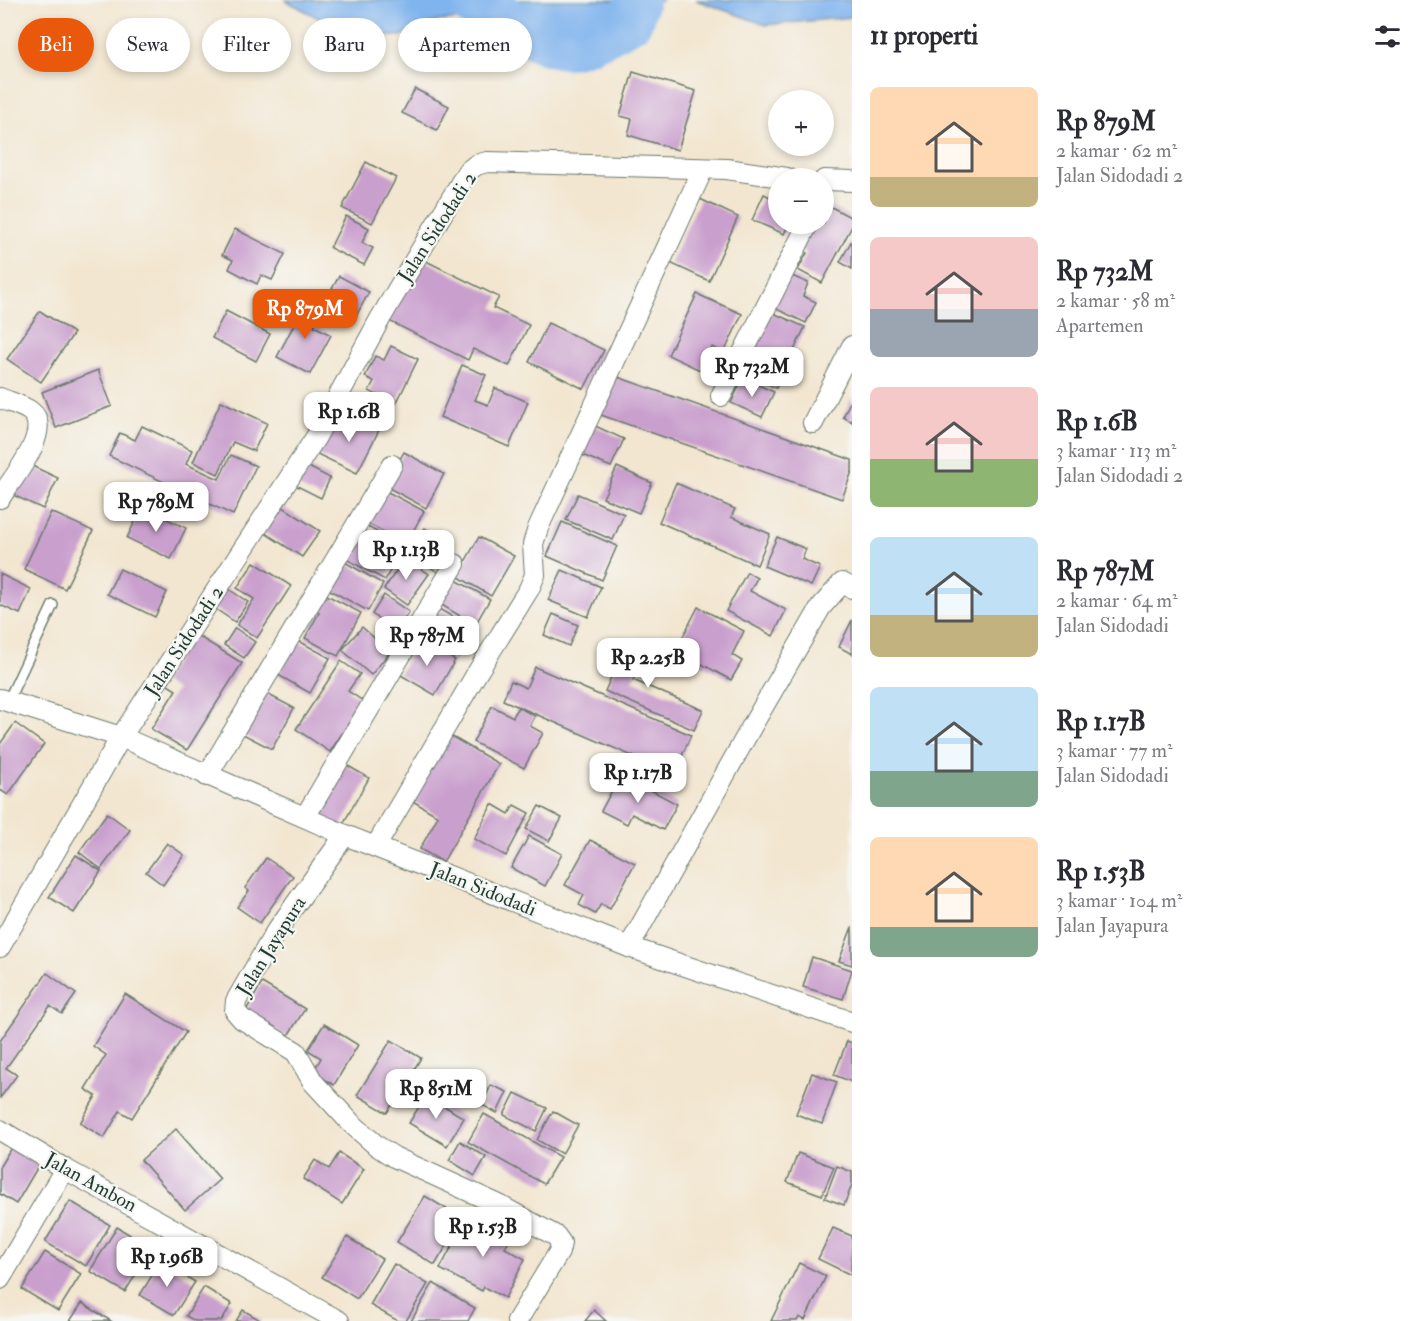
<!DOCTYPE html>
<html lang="id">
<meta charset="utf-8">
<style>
:root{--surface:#fff;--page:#f2f2f3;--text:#2b2b33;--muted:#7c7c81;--accent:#ea580c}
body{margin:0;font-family:"IM FELL Double Pica",serif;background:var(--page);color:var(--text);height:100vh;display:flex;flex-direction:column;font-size:22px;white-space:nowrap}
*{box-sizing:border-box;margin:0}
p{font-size:20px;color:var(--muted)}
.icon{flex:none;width:33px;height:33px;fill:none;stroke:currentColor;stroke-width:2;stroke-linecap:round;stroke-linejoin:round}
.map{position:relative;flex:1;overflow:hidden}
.drawer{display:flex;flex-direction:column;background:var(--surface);width:570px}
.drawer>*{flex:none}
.top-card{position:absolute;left:18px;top:18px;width:570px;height:54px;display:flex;gap:12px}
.buttons{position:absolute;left:768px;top:90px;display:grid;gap:12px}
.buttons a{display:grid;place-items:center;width:66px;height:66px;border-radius:50%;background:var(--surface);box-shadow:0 3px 9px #0003;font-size:30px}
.price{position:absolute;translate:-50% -51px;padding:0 14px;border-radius:12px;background:#fff;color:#222;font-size:20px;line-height:39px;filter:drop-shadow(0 2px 3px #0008)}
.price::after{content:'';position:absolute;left:50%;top:36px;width:18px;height:14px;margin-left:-9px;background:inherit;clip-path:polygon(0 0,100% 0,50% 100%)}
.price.selected{background:var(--accent);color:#fff}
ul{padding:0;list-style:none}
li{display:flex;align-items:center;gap:18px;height:150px;padding:0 18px}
li span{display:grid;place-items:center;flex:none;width:168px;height:120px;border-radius:9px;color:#555}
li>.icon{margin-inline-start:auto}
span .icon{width:72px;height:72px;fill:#fffc;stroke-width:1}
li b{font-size:26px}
h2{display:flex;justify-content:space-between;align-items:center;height:72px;padding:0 18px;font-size:26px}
.tag{padding:0 21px;border-radius:27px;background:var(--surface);box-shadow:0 3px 9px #0003;font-size:21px;line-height:54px}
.tag.selected{background:var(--accent);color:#fff}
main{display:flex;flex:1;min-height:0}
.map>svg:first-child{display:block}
.water{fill:#80b4ee;stroke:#507891;stroke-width:1.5}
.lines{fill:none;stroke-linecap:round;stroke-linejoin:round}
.river{stroke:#80b4ee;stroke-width:44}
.building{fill:#c99fcd}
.service-casing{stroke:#69786b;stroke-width:12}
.minor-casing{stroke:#69786b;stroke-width:22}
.service{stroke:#fff;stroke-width:9}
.minor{stroke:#fff;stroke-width:20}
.labels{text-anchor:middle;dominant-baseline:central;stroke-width:4.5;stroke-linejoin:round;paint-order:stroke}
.street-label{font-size:20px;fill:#1f3d34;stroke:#f6f6f2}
</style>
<main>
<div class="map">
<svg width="852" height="1321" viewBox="0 0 852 1321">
<rect width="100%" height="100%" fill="#f6f6f2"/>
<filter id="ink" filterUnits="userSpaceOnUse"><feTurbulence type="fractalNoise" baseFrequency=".0167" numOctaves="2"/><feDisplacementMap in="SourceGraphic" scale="12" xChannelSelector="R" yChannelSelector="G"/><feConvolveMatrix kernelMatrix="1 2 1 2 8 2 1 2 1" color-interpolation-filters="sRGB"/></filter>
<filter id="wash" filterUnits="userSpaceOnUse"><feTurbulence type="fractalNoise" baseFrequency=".008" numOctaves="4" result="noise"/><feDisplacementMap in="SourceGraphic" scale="24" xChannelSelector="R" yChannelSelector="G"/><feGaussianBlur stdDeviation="1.35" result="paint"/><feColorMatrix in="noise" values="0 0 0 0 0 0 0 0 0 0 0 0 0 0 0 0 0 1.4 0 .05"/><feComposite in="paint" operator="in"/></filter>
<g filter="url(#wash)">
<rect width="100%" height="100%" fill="#f2e6d0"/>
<g class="water">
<path d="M285,0H662L578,44L525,30L462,19L439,21L401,36L362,37L326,22Z"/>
<path d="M696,0H852V17L766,25Z"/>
</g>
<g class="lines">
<path class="river" d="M472,5C497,7 494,9 513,23C528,34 548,47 567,47C583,47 616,28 631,20L637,0"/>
</g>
<g id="blocks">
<g class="building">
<path d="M633,72L696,91L678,150L628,135L632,119L620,116Z"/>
<path d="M415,89L449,106L437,130L402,113Z"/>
<path d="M366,162L396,178L372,223L342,208Z"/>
<path d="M764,194L778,201V224H789L784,234L752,220Z"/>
<path d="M700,199L738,217L709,281L670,263Z"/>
<path d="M824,203L852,218V226L822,283L798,270L807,253L798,248L811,224H824Z"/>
<path d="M346,216L369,228L362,243L373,248L364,265L330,248Z"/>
<path d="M235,229L285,254L272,280L261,275L257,284L229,269L233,260L222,255Z"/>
<path d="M852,240V269L840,262Z"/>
<path d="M420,258L499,297L493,308L529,325L509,366L473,349L468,360L389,321Z"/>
<path d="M785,273L808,283L803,296L816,302L806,323L770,306Z"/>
<path d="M339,276L369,292L355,318L325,302Z"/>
<path d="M697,294L742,314L724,353L712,347L702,371L668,355Z"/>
<path d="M307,300L323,308L314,326L331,335L310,374L277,357Z"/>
<path d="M40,311L74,333L41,382L7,359Z"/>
<path d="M226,311L270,334L256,361L212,338Z"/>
<path d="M771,312L805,327L776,388L743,372Z"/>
<path d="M548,323L604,350L584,389L529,362Z"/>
<path d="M391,346L418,359L396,404L369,391L374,381L365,377L375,356L384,360Z"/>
<path d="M462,365L486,375L475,400L488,405L495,388L528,402L509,447L440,417Z"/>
<path d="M98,370L112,406L56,428L42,392Z"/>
<path d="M612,375L852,460V471L842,499L598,414Z"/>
<path d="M743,378L774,392L762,417L731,403Z"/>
<path d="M852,398V422L843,417Z"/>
<path d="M221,401L267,423L254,451L233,442L218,474L193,462Z"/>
<path d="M346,414L379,430L357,473L317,454L330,427L338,431Z"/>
<path d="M593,425L624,439L611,467L580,454Z"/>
<path d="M142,426L192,450L186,464L219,479L231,455L256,466L233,515L109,456L120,433L135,440Z"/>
<path d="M404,452L444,474L426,508L385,486Z"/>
<path d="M301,463L330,478L321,498L291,483Z"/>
<path d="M28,464L58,478L43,509L13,495Z"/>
<path d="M617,467L652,483L639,513L603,498Z"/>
<path d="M676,483L735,509L731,517L770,534L757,565L659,522Z"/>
<path d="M384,490L424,511L406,544L367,523Z"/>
<path d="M578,494L624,514L613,540L566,520Z"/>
<path d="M280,505L320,531L302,557L262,531Z"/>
<path d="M142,507L186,528L171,559L127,538Z"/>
<path d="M51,512L93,531L65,589L24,569Z"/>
<path d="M562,522L617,546L602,580L547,556Z"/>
<path d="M362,524L403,546L385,580L344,558Z"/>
<path d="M425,528L455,549L439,573L408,552Z"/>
<path d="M479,537L514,556L491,596L457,576Z"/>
<path d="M777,537L806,549L802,559L820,567L811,586L764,566Z"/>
<path d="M405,558L429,574L407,605L384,589Z"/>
<path d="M343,561L383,584L368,611L328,589Z"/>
<path d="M254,562L291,586L257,638L237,625L254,599L237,588Z"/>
<path d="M120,569L167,592L155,617L107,594Z"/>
<path d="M562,570L601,587L588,617L548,600Z"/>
<path d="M747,572L757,578L750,591L786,610L773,636L726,611Z"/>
<path d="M0,574L31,589L20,614L0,605Z"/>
<path d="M454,579L490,599L475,625L440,604Z"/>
<path d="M224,586L248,602L235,622L211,606Z"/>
<path d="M323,593L361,613L338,656L305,638L319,613L314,611Z"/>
<path d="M384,595L409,612L396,631L372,614Z"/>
<path d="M698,607L744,631L732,655L742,661L731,680L676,650Z"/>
<path d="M439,609L474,629L458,657L423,637Z"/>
<path d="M553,614L578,625L569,646L544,635Z"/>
<path d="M852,620V654L839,647Z"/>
<path d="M362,627L390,652L371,675L342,650Z"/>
<path d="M235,628L255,642L244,658L224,645Z"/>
<path d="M193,633L242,663L187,750L151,729L176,690L163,682Z"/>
<path d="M628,638L648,646L633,680L703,710L694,730L605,691Z"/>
<path d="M297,640L330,658L310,693L278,675Z"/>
<path d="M419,640L455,660L435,695L399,674Z"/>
<path d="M341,661L360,674L348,691L363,701L330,752L296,729Z"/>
<path d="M535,667L691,735L674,774L503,700L511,681L526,688Z"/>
<path d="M263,692L294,708L272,749L241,733Z"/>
<path d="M492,706L513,717L518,707L535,716L530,726L543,733L524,768L473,742Z"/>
<path d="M15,723L44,744L8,795L0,790V744Z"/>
<path d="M449,735L499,764L443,862L420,849L438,816L411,800Z"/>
<path d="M343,763L369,778L340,829L314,814Z"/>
<path d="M621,774L677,804L663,830L632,814L627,824L601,811Z"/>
<path d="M492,804L509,814L514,805L529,813L506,856L474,839Z"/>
<path d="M539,806L562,818L549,841L526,829Z"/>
<path d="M107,813L130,830L101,869L79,852Z"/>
<path d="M529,836L562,854L545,886L511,868Z"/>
<path d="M590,840L635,863L610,909L601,904L595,914L579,905L584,895L565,885Z"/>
<path d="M167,843L184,855L163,885L146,872Z"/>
<path d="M76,855L101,871L74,913L49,897Z"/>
<path d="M266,858L293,876L260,923L237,907L249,891L245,888Z"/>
<path d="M852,927V965L839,961Z"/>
<path d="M812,957L852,970L843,999L803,987Z"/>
<path d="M47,973L76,994L62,1014L50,1006L6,1068L17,1075L0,1098V1041Z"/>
<path d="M262,983L305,1009L287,1037L245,1012Z"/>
<path d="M125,994L186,1032L132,1118L120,1111L104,1138L80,1123L96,1096L85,1089L106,1055L93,1046Z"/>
<path d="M324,1024L358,1045L334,1085L313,1072L321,1058L308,1050Z"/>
<path d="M391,1040L421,1058L387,1113L357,1095Z"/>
<path d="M847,1041L852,1043V1082L834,1075Z"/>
<path d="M812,1073L837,1082L822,1124L796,1114Z"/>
<path d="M491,1085L507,1092L497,1113L482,1105Z"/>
<path d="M515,1093L547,1108L536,1131L504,1115Z"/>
<path d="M426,1095L464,1118L447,1146L409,1123Z"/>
<path d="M553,1111L578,1125L562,1154L537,1140Z"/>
<path d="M484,1114L560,1157L544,1184L468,1142Z"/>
<path d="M176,1129L220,1179L185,1210L141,1160Z"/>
<path d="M460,1141L486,1157L475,1176L449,1160Z"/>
<path d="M12,1146L40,1163L16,1204L0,1194V1166Z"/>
<path d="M339,1153L364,1169L342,1204L303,1179L315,1160L329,1169Z"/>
<path d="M798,1153L834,1167L822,1195L787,1182Z"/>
<path d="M837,1166L852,1172V1185L844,1205L825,1198Z"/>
<path d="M425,1196L463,1219L435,1265L397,1242Z"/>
<path d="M70,1201L110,1225L86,1266L45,1242Z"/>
<path d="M469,1214L511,1235L505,1248L525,1259L505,1298L484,1287L482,1291L440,1269Z"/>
<path d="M117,1227L152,1248L125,1292L90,1271Z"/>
<path d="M833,1228L852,1236L851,1275L818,1259Z"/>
<path d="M347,1237L382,1259L357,1299L322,1277Z"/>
<path d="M45,1252L81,1274L58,1311L22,1289Z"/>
<path d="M161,1261L195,1282L174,1315L140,1295Z"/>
<path d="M799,1263L826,1276L805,1320L799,1317L797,1321H771Z"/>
<path d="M394,1264L428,1284L406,1321H398L370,1305Z"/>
<path d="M433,1283L475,1308L468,1321H411Z"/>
<path d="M204,1287L232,1304L221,1321H195L186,1316Z"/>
<path d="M82,1303L111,1321H70Z"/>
<path d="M243,1310L262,1321H236Z"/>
<path d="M594,1310L606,1321H585Z"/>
</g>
</g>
</g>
<g filter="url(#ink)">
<use href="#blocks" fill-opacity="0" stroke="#69786b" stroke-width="1.5"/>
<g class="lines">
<g class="service-casing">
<path id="service" d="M7,703L53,605"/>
</g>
<g class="minor-casing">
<g id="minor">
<path d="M824,180L852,181"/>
<path d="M721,396L808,224"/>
<path d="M0,398C9,402 22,405 30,411C55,429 11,480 0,498"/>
<path d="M813,423L852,346"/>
<path d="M0,699L121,737L345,835L629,947L852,1022"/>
<path d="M207,776L392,465"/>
<path d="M305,817L455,564"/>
<path d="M345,835L275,933L236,1001L235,1011L242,1019L296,1052L313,1082L351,1123L377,1146L394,1157L497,1204L556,1236L561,1243L559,1252L517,1321"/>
<path d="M376,846L477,673L529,589L535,575L533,544L538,528L703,169"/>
<path d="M0,947L121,737L316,437L380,319L467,172L476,165L487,162L727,169L787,178"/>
<path d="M629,947L752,726L821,607L842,583L852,588"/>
<path d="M0,1130L65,1169L339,1321"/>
<path d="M0,1279L65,1169"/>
</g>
</g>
<use href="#service" class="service"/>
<use href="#minor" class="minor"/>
</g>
</g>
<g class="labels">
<g class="street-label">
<text transform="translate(437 227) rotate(-57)">Jalan Sidodadi 2</text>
<text transform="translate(184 641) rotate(-57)">Jalan Sidodadi 2</text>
<text transform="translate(483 889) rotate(22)">Jalan Sidodadi</text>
<text transform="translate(271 946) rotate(-58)">Jalan Jayapura</text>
<text transform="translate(91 1182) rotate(29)">Jalan Ambon</text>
</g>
</g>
</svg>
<div class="buttons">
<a>+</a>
<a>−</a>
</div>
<b class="price selected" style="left:305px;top:340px">Rp 879M</b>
<b class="price" style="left:752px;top:398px">Rp 732M</b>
<b class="price" style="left:349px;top:443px">Rp 1.6B</b>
<b class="price" style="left:156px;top:533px">Rp 789M</b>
<b class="price" style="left:406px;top:581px">Rp 1.13B</b>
<b class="price" style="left:427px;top:667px">Rp 787M</b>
<b class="price" style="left:648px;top:689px">Rp 2.25B</b>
<b class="price" style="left:638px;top:804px">Rp 1.17B</b>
<b class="price" style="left:436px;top:1120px">Rp 851M</b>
<b class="price" style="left:483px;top:1258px">Rp 1.53B</b>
<b class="price" style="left:167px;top:1288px">Rp 1.96B</b>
<div class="top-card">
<a class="tag selected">Beli</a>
<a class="tag">Sewa</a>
<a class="tag">Filter</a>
<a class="tag">Baru</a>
<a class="tag">Apartemen</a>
</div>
</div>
<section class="drawer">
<h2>11 properti<svg class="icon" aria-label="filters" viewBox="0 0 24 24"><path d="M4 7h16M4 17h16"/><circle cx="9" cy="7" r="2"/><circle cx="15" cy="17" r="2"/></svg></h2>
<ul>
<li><span style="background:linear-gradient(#ffd9b3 75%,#c2b280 0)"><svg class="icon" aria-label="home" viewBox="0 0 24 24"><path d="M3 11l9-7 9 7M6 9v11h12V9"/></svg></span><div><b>Rp 879M</b><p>2 kamar · 62 m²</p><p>Jalan Sidodadi 2</p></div></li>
<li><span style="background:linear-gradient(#f6c9c9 60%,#9aa5b1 0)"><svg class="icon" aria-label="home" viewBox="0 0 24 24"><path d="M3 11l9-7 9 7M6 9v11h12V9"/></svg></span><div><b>Rp 732M</b><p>2 kamar · 58 m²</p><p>Apartemen</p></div></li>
<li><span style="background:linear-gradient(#f6c9c9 60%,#8fb573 0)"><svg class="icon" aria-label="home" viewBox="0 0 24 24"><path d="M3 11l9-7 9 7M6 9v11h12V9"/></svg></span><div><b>Rp 1.6B</b><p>3 kamar · 113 m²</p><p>Jalan Sidodadi 2</p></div></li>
<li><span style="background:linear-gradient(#bfe0f5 65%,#c2b280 0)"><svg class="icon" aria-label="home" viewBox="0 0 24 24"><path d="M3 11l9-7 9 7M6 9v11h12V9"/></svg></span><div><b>Rp 787M</b><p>2 kamar · 64 m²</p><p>Jalan Sidodadi</p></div></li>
<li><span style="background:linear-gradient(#bfe0f5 70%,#7fa58c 0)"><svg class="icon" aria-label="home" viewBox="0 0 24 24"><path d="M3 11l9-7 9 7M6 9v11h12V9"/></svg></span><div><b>Rp 1.17B</b><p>3 kamar · 77 m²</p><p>Jalan Sidodadi</p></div></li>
<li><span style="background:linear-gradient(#ffd9b3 75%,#7fa58c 0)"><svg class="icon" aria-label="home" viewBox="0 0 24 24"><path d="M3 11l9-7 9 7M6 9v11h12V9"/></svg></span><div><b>Rp 1.53B</b><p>3 kamar · 104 m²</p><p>Jalan Jayapura</p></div></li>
</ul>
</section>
</main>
